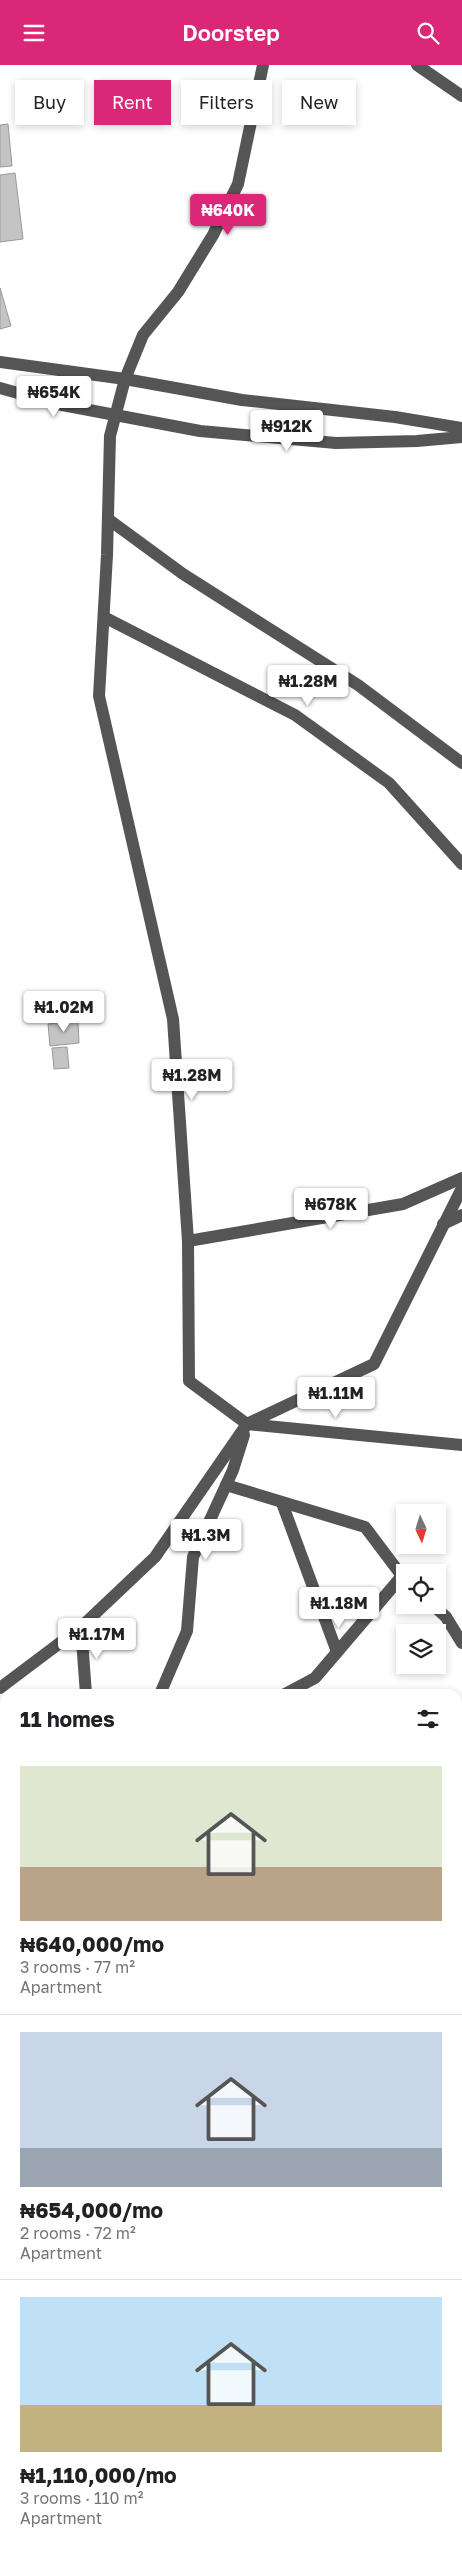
<!DOCTYPE html>
<meta charset="utf-8">
<style>
:root{--surface:#fff;--page:#f6f6f6;--text:#202124;--muted:#757577;--line:#e0e0e0;--accent:#db2777}
body{margin:0;font-family:"Golos Text",sans-serif;background:var(--page);color:var(--text);height:100vh;display:flex;flex-direction:column;font-size:19px;white-space:nowrap}
*{box-sizing:border-box;margin:0}
p{font-size:16px;color:var(--muted)}
.icon{flex:none;width:28px;height:28px;fill:none;stroke:currentColor;stroke-width:2;stroke-linecap:round;stroke-linejoin:round}
.map{position:relative;flex:1;overflow:hidden}
.drawer{position:absolute;left:0px;top:1624px;width:462px;height:866px;display:flex;flex-direction:column;background:var(--surface);border-radius:15px 15px 0 0;box-shadow:0 2px 8px #0003}
.drawer>*{flex:none}
.guide{position:absolute;left:15px;top:15px;width:432px;height:45px;display:flex;gap:10px}
.needle{width:32px;rotate:176deg}
.buttons{position:absolute;left:396px;top:1439px;display:grid;gap:10px}
.buttons a{display:grid;place-items:center;width:50px;height:50px;border-radius:0px;background:var(--surface);box-shadow:0 2px 8px #0003;font-size:25px}
.price{position:absolute;translate:-50% -42px;padding:0 11px;border-radius:5px;background:#fff;color:#222;font-size:16px;line-height:32px;filter:drop-shadow(0 1px 2px #0008)}
.price::after{content:'';position:absolute;left:50%;top:30px;width:15px;height:11px;margin-left:-8px;background:inherit;clip-path:polygon(0 0,100% 0,50% 100%)}
.price.active{background:var(--accent);color:#fff}
ul{padding:0;list-style:none}
li{display:grid;align-content:center;gap:10px;height:265px;padding:0 20px}
li+li{border-top:1px solid var(--line)}
li span{display:grid;place-items:center;height:155px;border-radius:0px;color:#555}
li>.icon{margin-inline-start:auto}
span .icon{width:90px;height:90px;fill:#fffc;stroke-width:1}
li b{font-size:21px}
h2{display:flex;justify-content:space-between;align-items:center;height:60px;padding:0 20px;font-size:21px}
.pill{padding:0 18px;border-radius:0px;background:var(--surface);box-shadow:0 2px 8px #0003;font-size:18px;line-height:45px}
.pill.active{background:var(--accent);color:#fff}
header{display:flex;justify-content:space-between;align-items:center;height:65px;padding:0 20px;background:var(--accent);color:#fff;font-size:22px;font-weight:600}
.map>svg:first-child{display:block}
.building{fill:#c4c4c4;stroke:#999}
.lines{fill:none;stroke-linecap:round;stroke-linejoin:round}
.minor{stroke:#555;stroke-width:12}
</style>
<header><svg class="icon" aria-label="menu" viewBox="0 0 24 24"><path d="M4 6h16M4 12h16M4 18h16"/></svg>Doorstep<svg class="icon" aria-label="search" viewBox="0 0 24 24"><circle cx="10" cy="10" r="6"/><path d="M15 15l6 6"/></svg></header>
<div class="map">
<svg width="462" height="2489" viewBox="0 0 462 2489">
<rect width="100%" height="100%" fill="#fff"/>
<g class="building">
<path d="M8,59L12,101L0,102V60Z"/>
<path d="M15,108L23,174L0,177V110Z"/>
<path d="M0,223L11,261L0,264Z"/>
<path d="M78,956L79,978L50,981L48,959Z"/>
<path d="M67,982L69,1003L54,1004L52,983Z"/>
<path d="M462,1980V2026L458,2027V1981Z"/>
<path d="M462,2052V2092L458,2075V2054Z"/>
<path d="M462,2208V2233L461,2234L458,2231V2214Z"/>
</g>
<g class="lines">
<g class="minor">
<path d="M417,0L462,31"/>
<path d="M0,297L125,314L242,335L395,352L462,363"/>
<path d="M0,323L57,339L200,366L336,378L417,376L462,372"/>
<path d="M108,454L183,509L358,620L462,698"/>
<path d="M104,552L295,650L389,718L462,799"/>
<path d="M462,1123L374,1299L247,1359L462,1380"/>
<path d="M443,1159L462,1150"/>
<path d="M188,1176L403,1139L462,1113"/>
<path d="M226,1420L365,1462L405,1515"/>
<path d="M282,1438L337,1587"/>
<path d="M433,1540L446,1552L462,1578"/>
<path d="M81,1562L86,1629"/>
<path d="M0,1623L81,1562L155,1492L247,1359L189,1316L188,1176L173,954L99,631L107,490L110,371L125,314L143,270L178,227L213,170L238,119L263,0"/>
<path d="M160,1629L187,1566L193,1492L233,1405L244,1370"/>
<path d="M285,1629L315,1613L402,1511"/>
<path d="M0,1679L5,1686"/>
<path d="M458,1825H462"/>
<path d="M0,2003H5"/>
<path d="M0,2053L5,2030"/>
<path d="M0,2085L5,2103"/>
<path d="M0,2176L5,2131"/>
<path d="M458,2264L462,2263"/>
</g>
</g>
</svg>
<div class="buttons">
<a><svg class="needle" viewBox="-14 -14 28 28"><path d="M0-13l5 13h-10z" fill="#e53935"/><path d="M0 13l5-13h-10z" fill="#757577"/></svg></a>
<a><svg class="icon" aria-label="locate" viewBox="0 0 24 24"><circle cx="12" cy="12" r="6"/><path d="M12 2v4M12 18v4M2 12h4M18 12h4"/></svg></a>
<a><svg class="icon" aria-label="layers" viewBox="0 0 24 24"><path d="M12 4l9 5-9 5-9-5zM3 14l9 5 9-5"/></svg></a>
</div>
<b class="price active" style="left:228px;top:171px">₦640K</b>
<b class="price" style="left:54px;top:353px">₦654K</b>
<b class="price" style="left:287px;top:387px">₦912K</b>
<b class="price" style="left:308px;top:642px">₦1.28M</b>
<b class="price" style="left:64px;top:968px">₦1.02M</b>
<b class="price" style="left:192px;top:1036px">₦1.28M</b>
<b class="price" style="left:331px;top:1165px">₦678K</b>
<b class="price" style="left:336px;top:1354px">₦1.11M</b>
<b class="price" style="left:206px;top:1496px">₦1.3M</b>
<b class="price" style="left:339px;top:1564px">₦1.18M</b>
<b class="price" style="left:97px;top:1595px">₦1.17M</b>
<div class="guide">
<a class="pill">Buy</a>
<a class="pill active">Rent</a>
<a class="pill">Filters</a>
<a class="pill">New</a>
</div>
<section class="drawer">
<h2>11 homes<svg class="icon" aria-label="filters" viewBox="0 0 24 24"><path d="M4 7h16M4 17h16"/><circle cx="9" cy="7" r="2"/><circle cx="15" cy="17" r="2"/></svg></h2>
<ul>
<li><span style="background:linear-gradient(#dfe7d0 65%,#b9a48a 0)"><svg class="icon" aria-label="home" viewBox="0 0 24 24"><path d="M3 11l9-7 9 7M6 9v11h12V9"/></svg></span><div><b>₦640,000/mo</b><p>3 rooms · 77 m²</p><p>Apartment</p></div></li>
<li><span style="background:linear-gradient(#c9d6e8 75%,#9aa5b1 0)"><svg class="icon" aria-label="home" viewBox="0 0 24 24"><path d="M3 11l9-7 9 7M6 9v11h12V9"/></svg></span><div><b>₦654,000/mo</b><p>2 rooms · 72 m²</p><p>Apartment</p></div></li>
<li><span style="background:linear-gradient(#bfe0f5 70%,#c2b280 0)"><svg class="icon" aria-label="home" viewBox="0 0 24 24"><path d="M3 11l9-7 9 7M6 9v11h12V9"/></svg></span><div><b>₦1,110,000/mo</b><p>3 rooms · 110 m²</p><p>Apartment</p></div></li>
</ul>
</section>
</div>
